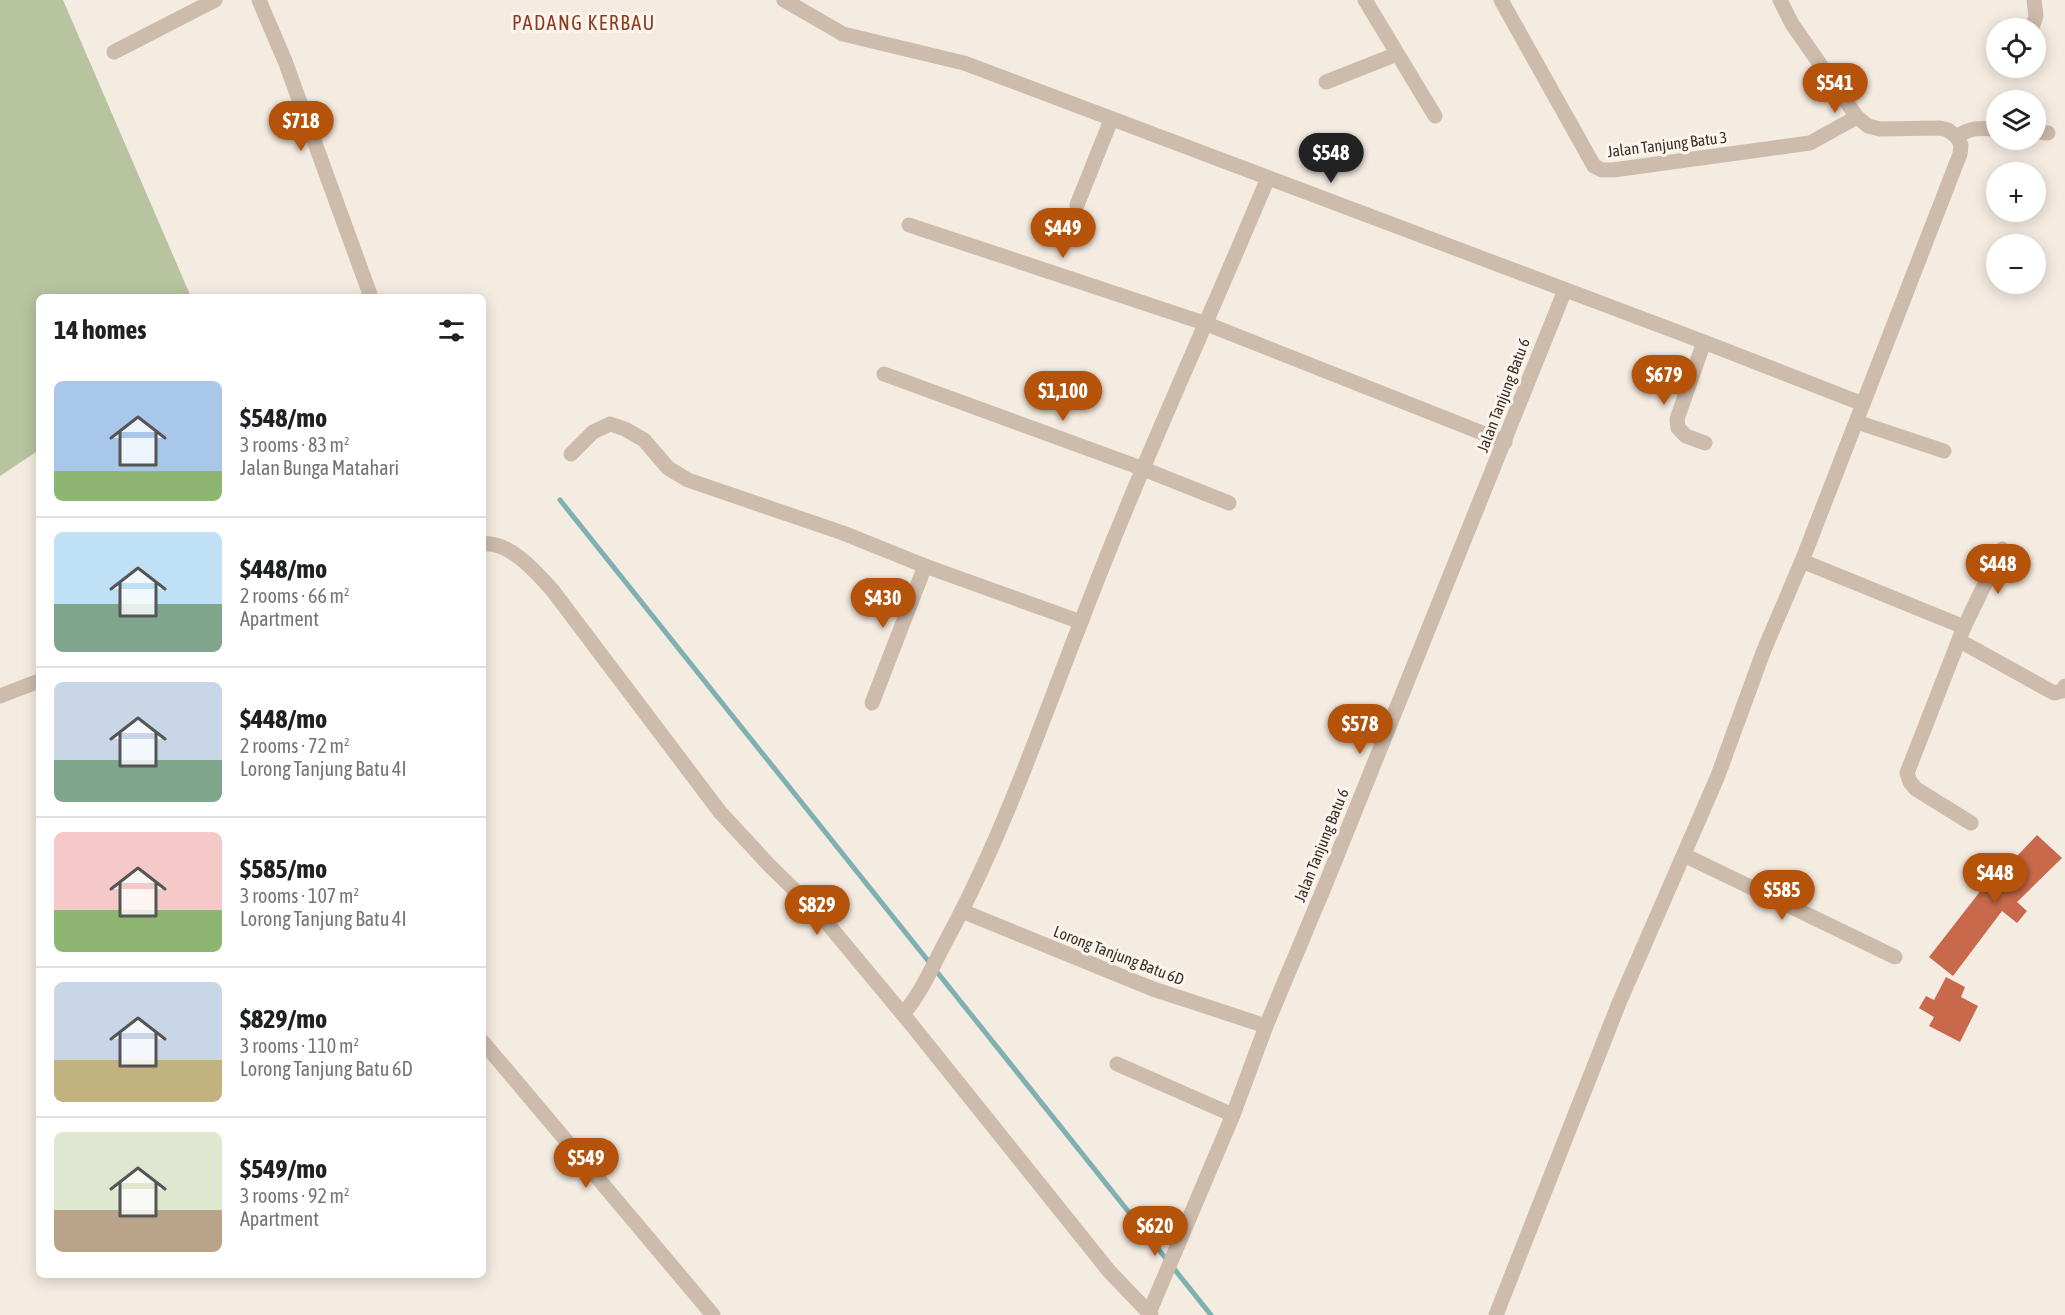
<!DOCTYPE html>
<meta charset="utf-8">
<style>
:root{--surface:#fff;--page:#f2f2f2;--text:#202124;--muted:#757577;--line:#e0e0e0;--accent:#b45309}
body{margin:0;font-family:"Asap Condensed",sans-serif;background:var(--page);color:var(--text);height:100vh;display:flex;flex-direction:column;font-size:22px;white-space:nowrap}
*{box-sizing:border-box;margin:0}
p{font-size:20px;color:var(--muted)}
.icon{flex:none;width:33px;height:33px;fill:none;stroke:currentColor;stroke-width:2;stroke-linecap:round;stroke-linejoin:round}
.map{position:relative;flex:1;overflow:hidden}
.sheet{position:absolute;left:36px;top:294px;width:450px;height:984px;display:flex;flex-direction:column;background:var(--surface);border-radius:9px;box-shadow:0 3px 15px #0003}
.sheet>*{flex:none}
.buttons{position:absolute;left:1986px;top:18px;display:grid;gap:12px}
.buttons a{display:grid;place-items:center;width:60px;height:60px;border-radius:50%;background:var(--surface);box-shadow:0 3px 15px #0003;font-size:30px}
.price{position:absolute;translate:-50% -51px;padding:0 14px;border-radius:21px;background:var(--accent);color:#fff;font-size:20px;line-height:39px;filter:drop-shadow(0 2px 3px #0008)}
.price::after{content:'';position:absolute;left:50%;top:36px;width:18px;height:14px;margin-left:-9px;background:inherit;clip-path:polygon(0 0,100% 0,50% 100%)}
.price.current{background:#222;color:#fff}
ul{padding:0;list-style:none}
li{display:flex;align-items:center;gap:18px;height:150px;padding:0 18px}
li+li{border-top:2px solid var(--line)}
li span{display:grid;place-items:center;flex:none;width:168px;height:120px;border-radius:9px;color:#555}
li>.icon{margin-inline-start:auto}
span .icon{width:72px;height:72px;fill:#fffc;stroke-width:1}
li b{font-size:26px}
h2{display:flex;justify-content:space-between;align-items:center;height:72px;padding:0 18px;font-size:26px}
.map>svg:first-child{display:block}
.green{fill:#b8c4a0}
.lines{fill:none;stroke-linecap:round;stroke-linejoin:round}
.stream{stroke:#7fb0b2;stroke-width:5}
.building{fill:#c8694b}
.minor{stroke:#cdbbac;stroke-width:15}
.labels{text-anchor:middle;dominant-baseline:central;stroke-width:6;stroke-linejoin:round;paint-order:stroke}
.street-label{font-size:16px;fill:#3b302b;stroke:#fbf5ee}
.quarter-label{font-size:20px;letter-spacing:1.5px;fill:#8c3b22;stroke:#fbf5ee}
</style>
<div class="map">
<svg width="2065" height="1315" viewBox="0 0 2065 1315">
<rect width="100%" height="100%" fill="#f4ebe1"/>
<path class="green" d="M0,0H63L191,297H39V450L0,476Z"/>
<g class="lines">
<path class="stream" d="M560,500L1211,1315"/>
</g>
<g class="building">
<path d="M2037,835L2062,858L2017,902L2027,911L2017,923L2002,911L1953,976L1929,957L1989,880L1992,882Z"/>
<path d="M1946,977L1965,987L1961,997L1978,1006L1960,1042L1929,1026L1934,1017L1919,1008L1926,996L1934,1000Z"/>
</g>
<g class="lines">
<g class="minor">
<path d="M259,0L285,61L371,297"/>
<path d="M784,0L843,34L964,63L1704,342L1863,404"/>
<path d="M1365,0L1435,116"/>
<path d="M1501,0L1594,166L1602,170H1613L1810,143L1857,117"/>
<path d="M1780,0L1792,24L1857,117L1868,126L1880,129L1940,128L1948,130L1957,137"/>
<path d="M2032,28L2036,16L2034,0"/>
<path d="M114,52L215,0"/>
<path d="M1326,82L1397,54"/>
<path d="M2036,132L2048,133"/>
<path d="M1957,137C1970,127 1981,128 1996,129"/>
<path d="M1077,205L1111,120"/>
<path d="M909,225L1207,324L1505,442"/>
<path d="M1704,342L1677,419L1678,428L1686,436L1705,443"/>
<path d="M884,374L1141,468L1229,503"/>
<path d="M1857,422L1944,451"/>
<path d="M571,454L593,432L610,424L625,429L644,440L668,468L688,480L843,533L925,566L1081,622"/>
<path d="M483,544C510,541 537,573 553,591L720,812L769,865L822,917L911,1024L1109,1271L1151,1315"/>
<path d="M1802,561L1964,627L1907,773L1910,782L1916,789L1971,823"/>
<path d="M1964,627L2002,549"/>
<path d="M1960,641L2054,693L2062,691L2065,686"/>
<path d="M0,696L39,681"/>
<path d="M872,703L925,566"/>
<path d="M1684,855L1895,957"/>
<path d="M962,911L1153,989L1266,1026"/>
<path d="M903,1014C922,992 933,965 947,939C1002,838 1039,729 1081,622C1138,472 1206,326 1268,178"/>
<path d="M483,1042L713,1315"/>
<path d="M1117,1064L1233,1115"/>
<path d="M1149,1313L1233,1115L1266,1026L1326,883L1565,290"/>
<path d="M1496,1315L1619,1003L1717,778L1764,650L1802,561L1960,154L1961,145L1957,137"/>
</g>
</g>
<g class="labels">
<g class="street-label">
<text transform="translate(1667 144) rotate(-7)">Jalan Tanjung Batu 3</text>
<text transform="translate(1503 395) rotate(-69)">Jalan Tanjung Batu 6</text>
<text transform="translate(1321 845) rotate(-68)">Jalan Tanjung Batu 6</text>
<text transform="translate(1119 955) rotate(21)">Lorong Tanjung Batu 6D</text>
</g>
<g class="quarter-label">
<text x="584" y="22">PADANG KERBAU</text>
</g>
</g>
</svg>
<div class="buttons">
<a><svg class="icon" aria-label="locate" viewBox="0 0 24 24"><circle cx="12" cy="12" r="6"/><path d="M12 2v4M12 18v4M2 12h4M18 12h4"/></svg></a>
<a><svg class="icon" aria-label="layers" viewBox="0 0 24 24"><path d="M12 4l9 5-9 5-9-5zM3 14l9 5 9-5"/></svg></a>
<a>+</a>
<a>−</a>
</div>
<b class="price" style="left:1835px;top:114px">$541</b>
<b class="price" style="left:301px;top:152px">$718</b>
<b class="price current" style="left:1331px;top:184px">$548</b>
<b class="price" style="left:1063px;top:259px">$449</b>
<b class="price" style="left:1664px;top:406px">$679</b>
<b class="price" style="left:1063px;top:422px">$1,100</b>
<b class="price" style="left:1998px;top:595px">$448</b>
<b class="price" style="left:883px;top:629px">$430</b>
<b class="price" style="left:1360px;top:755px">$578</b>
<b class="price" style="left:1995px;top:904px">$448</b>
<b class="price" style="left:1782px;top:921px">$585</b>
<b class="price" style="left:817px;top:936px">$829</b>
<b class="price" style="left:586px;top:1189px">$549</b>
<b class="price" style="left:1155px;top:1257px">$620</b>
<section class="sheet">
<h2>14 homes<svg class="icon" aria-label="filters" viewBox="0 0 24 24"><path d="M4 7h16M4 17h16"/><circle cx="9" cy="7" r="2"/><circle cx="15" cy="17" r="2"/></svg></h2>
<ul>
<li><span style="background:linear-gradient(#a9c7e8 75%,#8fb573 0)"><svg class="icon" aria-label="home" viewBox="0 0 24 24"><path d="M3 11l9-7 9 7M6 9v11h12V9"/></svg></span><div><b>$548/mo</b><p>3 rooms · 83 m²</p><p>Jalan Bunga Matahari</p></div></li>
<li><span style="background:linear-gradient(#bfe0f5 60%,#7fa58c 0)"><svg class="icon" aria-label="home" viewBox="0 0 24 24"><path d="M3 11l9-7 9 7M6 9v11h12V9"/></svg></span><div><b>$448/mo</b><p>2 rooms · 66 m²</p><p>Apartment</p></div></li>
<li><span style="background:linear-gradient(#c9d6e8 65%,#7fa58c 0)"><svg class="icon" aria-label="home" viewBox="0 0 24 24"><path d="M3 11l9-7 9 7M6 9v11h12V9"/></svg></span><div><b>$448/mo</b><p>2 rooms · 72 m²</p><p>Lorong Tanjung Batu 4I</p></div></li>
<li><span style="background:linear-gradient(#f6c9c9 65%,#8fb573 0)"><svg class="icon" aria-label="home" viewBox="0 0 24 24"><path d="M3 11l9-7 9 7M6 9v11h12V9"/></svg></span><div><b>$585/mo</b><p>3 rooms · 107 m²</p><p>Lorong Tanjung Batu 4I</p></div></li>
<li><span style="background:linear-gradient(#c9d6e8 65%,#c2b280 0)"><svg class="icon" aria-label="home" viewBox="0 0 24 24"><path d="M3 11l9-7 9 7M6 9v11h12V9"/></svg></span><div><b>$829/mo</b><p>3 rooms · 110 m²</p><p>Lorong Tanjung Batu 6D</p></div></li>
<li><span style="background:linear-gradient(#dfe7d0 65%,#b9a48a 0)"><svg class="icon" aria-label="home" viewBox="0 0 24 24"><path d="M3 11l9-7 9 7M6 9v11h12V9"/></svg></span><div><b>$549/mo</b><p>3 rooms · 92 m²</p><p>Apartment</p></div></li>
</ul>
</section>
</div>
